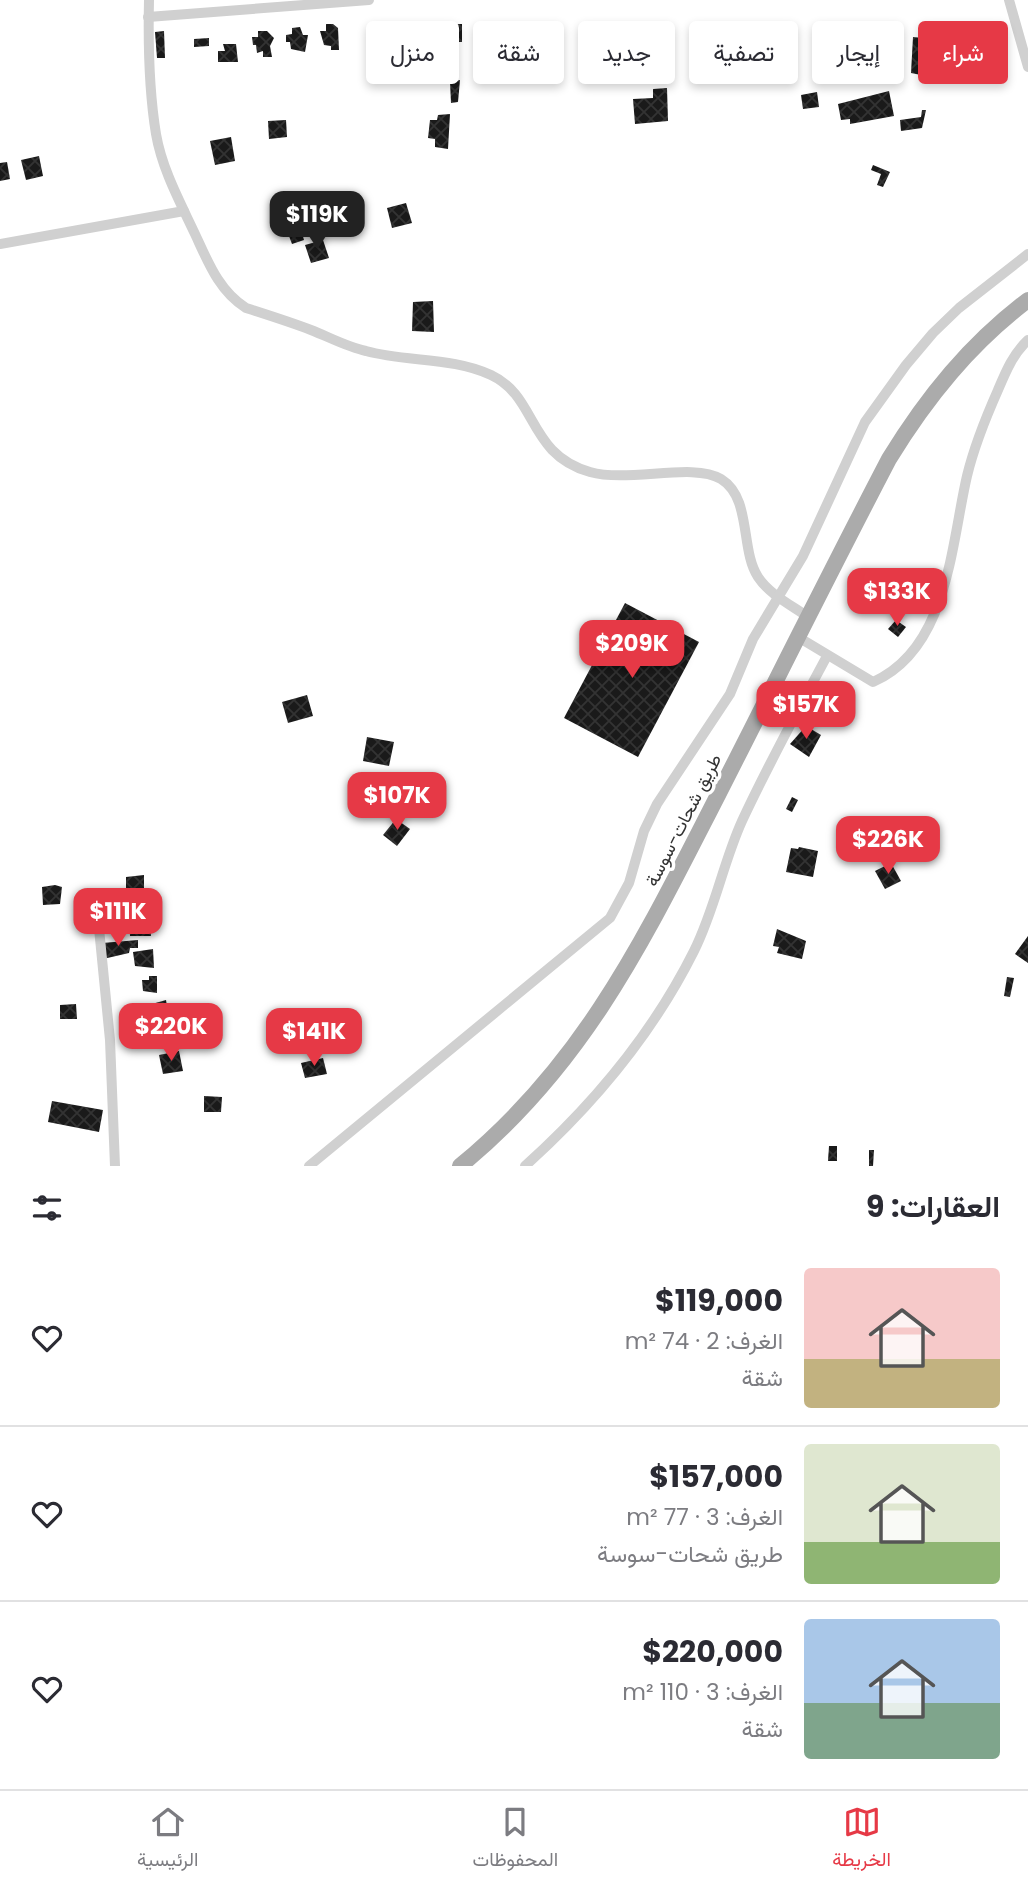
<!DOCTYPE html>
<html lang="ar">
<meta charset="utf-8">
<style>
:root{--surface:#fff;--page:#f2f2f3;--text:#2b2b33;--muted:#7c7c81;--line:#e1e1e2;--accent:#e63946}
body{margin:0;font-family:Poppins,Vazirmatn,sans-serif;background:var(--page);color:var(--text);direction:rtl;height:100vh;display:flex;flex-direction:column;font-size:26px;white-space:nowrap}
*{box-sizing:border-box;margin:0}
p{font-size:23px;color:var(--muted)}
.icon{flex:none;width:38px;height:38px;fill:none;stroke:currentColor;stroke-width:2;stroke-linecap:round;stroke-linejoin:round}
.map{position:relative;height:1166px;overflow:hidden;direction:ltr}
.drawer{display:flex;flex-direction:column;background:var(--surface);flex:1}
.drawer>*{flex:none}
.top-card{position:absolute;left:21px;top:21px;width:987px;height:63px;direction:rtl;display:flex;gap:14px}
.price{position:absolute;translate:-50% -60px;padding:0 16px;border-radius:14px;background:var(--accent);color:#fff;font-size:23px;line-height:46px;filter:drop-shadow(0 2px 4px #0008)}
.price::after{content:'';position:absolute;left:50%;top:42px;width:21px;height:16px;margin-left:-10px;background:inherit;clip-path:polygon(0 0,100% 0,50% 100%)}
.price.current{background:#222;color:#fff}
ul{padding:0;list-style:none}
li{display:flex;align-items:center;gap:21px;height:175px;padding:0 28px}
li+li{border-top:2px solid var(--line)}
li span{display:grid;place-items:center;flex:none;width:196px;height:140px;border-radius:7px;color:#555}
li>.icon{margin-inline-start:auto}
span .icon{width:84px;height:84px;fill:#fffc;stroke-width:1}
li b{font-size:30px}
h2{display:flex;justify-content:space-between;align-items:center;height:84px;padding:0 28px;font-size:30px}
.pill{padding:0 24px;border-radius:7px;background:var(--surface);box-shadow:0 4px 10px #0003;font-size:24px;line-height:63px}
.pill.current{background:var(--accent);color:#fff}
.tabs{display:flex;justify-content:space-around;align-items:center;height:98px;border-top:2px solid var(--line);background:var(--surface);font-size:19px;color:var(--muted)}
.tabs a{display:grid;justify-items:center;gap:4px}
.tabs .current{color:var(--accent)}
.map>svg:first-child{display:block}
.building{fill:url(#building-cross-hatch)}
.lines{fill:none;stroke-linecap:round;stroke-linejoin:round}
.street{stroke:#d0d0d0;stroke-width:10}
.primary{stroke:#ababab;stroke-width:16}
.labels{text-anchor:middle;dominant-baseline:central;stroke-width:7;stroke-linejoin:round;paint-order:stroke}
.street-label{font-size:18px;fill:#333;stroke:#fff}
</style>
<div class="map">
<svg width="1028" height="1166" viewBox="0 0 1028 1166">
<defs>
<pattern id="building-cross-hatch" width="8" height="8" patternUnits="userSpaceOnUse" patternTransform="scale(1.75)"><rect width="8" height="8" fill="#1a1a1a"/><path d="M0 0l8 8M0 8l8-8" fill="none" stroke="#333"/></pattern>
</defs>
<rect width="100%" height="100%" fill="#fff"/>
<g class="building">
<path d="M326,24H333L338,28L339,50H331V46L324,45L320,31H326Z"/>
<rect x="445" y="24" width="17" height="18"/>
<path d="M300,27L303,35H308L305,52L291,49L290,42H286V35L292,34V28Z"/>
<path d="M164,31L165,58H157L155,32Z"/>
<path d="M258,31H267L274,38L270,46L272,57H263V51L257,53L256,45H253L252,37H258Z"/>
<path d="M913,37L923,38L922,51L932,52L931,77L911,73Z"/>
<path d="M209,38V46L194,47V39Z"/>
<path d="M714,42L735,46L732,62L711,58Z"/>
<path d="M223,44H236L238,62H218V51H225Z"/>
<path d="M410,53L411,57L420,55L423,64L418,68L419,81L401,83V80H395L394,68L400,67L403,54Z"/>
<path d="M460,80L458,102L451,103L450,82Z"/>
<path d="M667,88L668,121L635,124L633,99L653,98V89Z"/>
<path d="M889,91L894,116L850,124V119L841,120L838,104Z"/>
<path d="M817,92L819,107L803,109L801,95Z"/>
<path d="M922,110H926L922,128L901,131L900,120L921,117Z"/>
<path d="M450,114L448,149L435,147V139L428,138L430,120H437L438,115Z"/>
<path d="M286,120L287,137L269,139L268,121Z"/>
<path d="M231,137L235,161L215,165L210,141Z"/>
<path d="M39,156L43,176L26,180L21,160Z"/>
<path d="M7,162L10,179L0,181V163Z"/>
<path d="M873,165L890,172L883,187L877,185L881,174L871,170Z"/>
<path d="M406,203L412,223L392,228L387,208Z"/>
<path d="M299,223L304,240L292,244L286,228Z"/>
<path d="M323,240L329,258L311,263L305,245Z"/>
<path d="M433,301L434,332L412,331L413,302Z"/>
<path d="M625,603L699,642L638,757L564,718Z"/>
<path d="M896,620L906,627L898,637L888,629Z"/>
<path d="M307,695L313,716L288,723L282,702Z"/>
<path d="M806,726L821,735L809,757L790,744Z"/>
<path d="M367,737L394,742L389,766L363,761Z"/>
<path d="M792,797L798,800L792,812L786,809Z"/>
<path d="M396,819L410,829L397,846L383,835Z"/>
<path d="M799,847L818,851L813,877L786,872L791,848L798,849Z"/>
<path d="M891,863L901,881L885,889L875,871Z"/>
<path d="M144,875V890L126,891V877Z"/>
<path d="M55,885L62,887L60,904L43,905L42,887Z"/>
<path d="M150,919L151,936H130L129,921Z"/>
<path d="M777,929L806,941L802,959L777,953L779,947L773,946Z"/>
<path d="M1028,936V963L1015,954Z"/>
<path d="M138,940V948H130L129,953L103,959L102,943Z"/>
<path d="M153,949L154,968L135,966L133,952Z"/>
<path d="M149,976H157V993L143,991L142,980H149Z"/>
<path d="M1007,977L1014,978L1010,997L1004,996Z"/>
<path d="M166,1000L169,1018L153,1015L152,1004Z"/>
<path d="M76,1004L77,1019H60V1005Z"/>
<path d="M173,1021L176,1038L160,1037L159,1026Z"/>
<path d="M179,1051L183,1071L163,1074L159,1055Z"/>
<path d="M323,1058L327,1074L305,1078L301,1063Z"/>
<path d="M204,1096L222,1097L221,1112H204Z"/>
<path d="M52,1101L103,1110L99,1132L48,1122Z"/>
<path d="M829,1146H837V1161H828Z"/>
<path d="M869,1150H874L873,1166H869Z"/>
</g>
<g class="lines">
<g class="street">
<path d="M149,0C148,44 149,91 156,134C162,169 180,202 195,234C208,262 219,291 246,308C268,315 290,322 311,330C329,337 347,347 366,351C406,362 453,357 491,375C538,397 527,454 590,472C629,483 693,462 721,479C752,498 740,550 758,577C769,594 791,605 808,617"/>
<path d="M1009,0L1028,67"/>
<path d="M148,17L369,0"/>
<path d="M0,244L184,211"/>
<path d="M798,637L873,682C948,649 951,545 967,476C974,447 986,417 998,390C1006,371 1013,354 1028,340"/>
<path d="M96,898L110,1040L115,1166"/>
<path d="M309,1166L610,918L629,883L644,831L657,804L730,694L753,639L803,556L865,422L906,365L933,333L959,308L1028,254"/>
<path d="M525,1166C594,1104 652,1035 694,951C715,909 723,863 742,821C768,765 798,710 827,656"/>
</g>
<path class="primary" d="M460,1166C586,1063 646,935 718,795C775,683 831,570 889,459C927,397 970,344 1028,300"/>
</g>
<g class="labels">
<g class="street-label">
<text transform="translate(683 820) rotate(-63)">طريق شحات-سوسة</text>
</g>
</g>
</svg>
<b class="price current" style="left:317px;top:251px">$119K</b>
<b class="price" style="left:897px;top:628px">$133K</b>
<b class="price" style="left:632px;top:680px">$209K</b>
<b class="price" style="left:806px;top:741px">$157K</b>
<b class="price" style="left:397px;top:832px">$107K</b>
<b class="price" style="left:888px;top:876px">$226K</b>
<b class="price" style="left:118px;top:948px">$111K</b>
<b class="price" style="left:171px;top:1063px">$220K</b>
<b class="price" style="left:314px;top:1068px">$141K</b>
<div class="top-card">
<a class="pill current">شراء</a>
<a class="pill">إيجار</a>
<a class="pill">تصفية</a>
<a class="pill">جديد</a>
<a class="pill">شقة</a>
<a class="pill">منزل</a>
</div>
</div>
<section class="drawer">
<h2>العقارات: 9<svg class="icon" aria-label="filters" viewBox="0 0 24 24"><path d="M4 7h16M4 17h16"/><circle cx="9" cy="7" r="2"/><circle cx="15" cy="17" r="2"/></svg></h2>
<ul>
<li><span style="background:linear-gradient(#f6c9c9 65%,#c2b280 0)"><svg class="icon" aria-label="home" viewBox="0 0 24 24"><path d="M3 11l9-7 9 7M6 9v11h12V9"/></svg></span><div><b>$119,000</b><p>الغرف: 2 · 74 m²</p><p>شقة</p></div><svg class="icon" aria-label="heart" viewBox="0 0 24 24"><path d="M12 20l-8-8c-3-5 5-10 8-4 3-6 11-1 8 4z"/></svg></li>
<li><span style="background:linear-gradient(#dfe7d0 70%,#8fb573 0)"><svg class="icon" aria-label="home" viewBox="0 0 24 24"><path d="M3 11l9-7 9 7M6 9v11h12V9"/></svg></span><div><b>$157,000</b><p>الغرف: 3 · 77 m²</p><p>طريق شحات-سوسة</p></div><svg class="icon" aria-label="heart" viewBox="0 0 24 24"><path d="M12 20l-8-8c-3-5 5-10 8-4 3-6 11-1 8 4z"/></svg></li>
<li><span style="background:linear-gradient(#a9c7e8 60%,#7fa58c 0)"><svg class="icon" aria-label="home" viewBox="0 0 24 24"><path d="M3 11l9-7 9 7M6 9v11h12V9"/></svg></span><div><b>$220,000</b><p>الغرف: 3 · 110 m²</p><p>شقة</p></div><svg class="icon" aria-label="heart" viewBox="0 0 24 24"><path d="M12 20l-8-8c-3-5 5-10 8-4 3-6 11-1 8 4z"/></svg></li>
</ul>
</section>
<nav class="tabs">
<a class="current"><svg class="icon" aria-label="map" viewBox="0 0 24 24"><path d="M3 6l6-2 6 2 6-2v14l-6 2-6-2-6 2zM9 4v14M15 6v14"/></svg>الخريطة</a>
<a><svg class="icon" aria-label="saved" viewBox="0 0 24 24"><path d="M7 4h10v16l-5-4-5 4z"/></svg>المحفوظات</a>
<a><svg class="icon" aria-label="home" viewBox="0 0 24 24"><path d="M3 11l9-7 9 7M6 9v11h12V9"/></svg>الرئيسية</a>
</nav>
